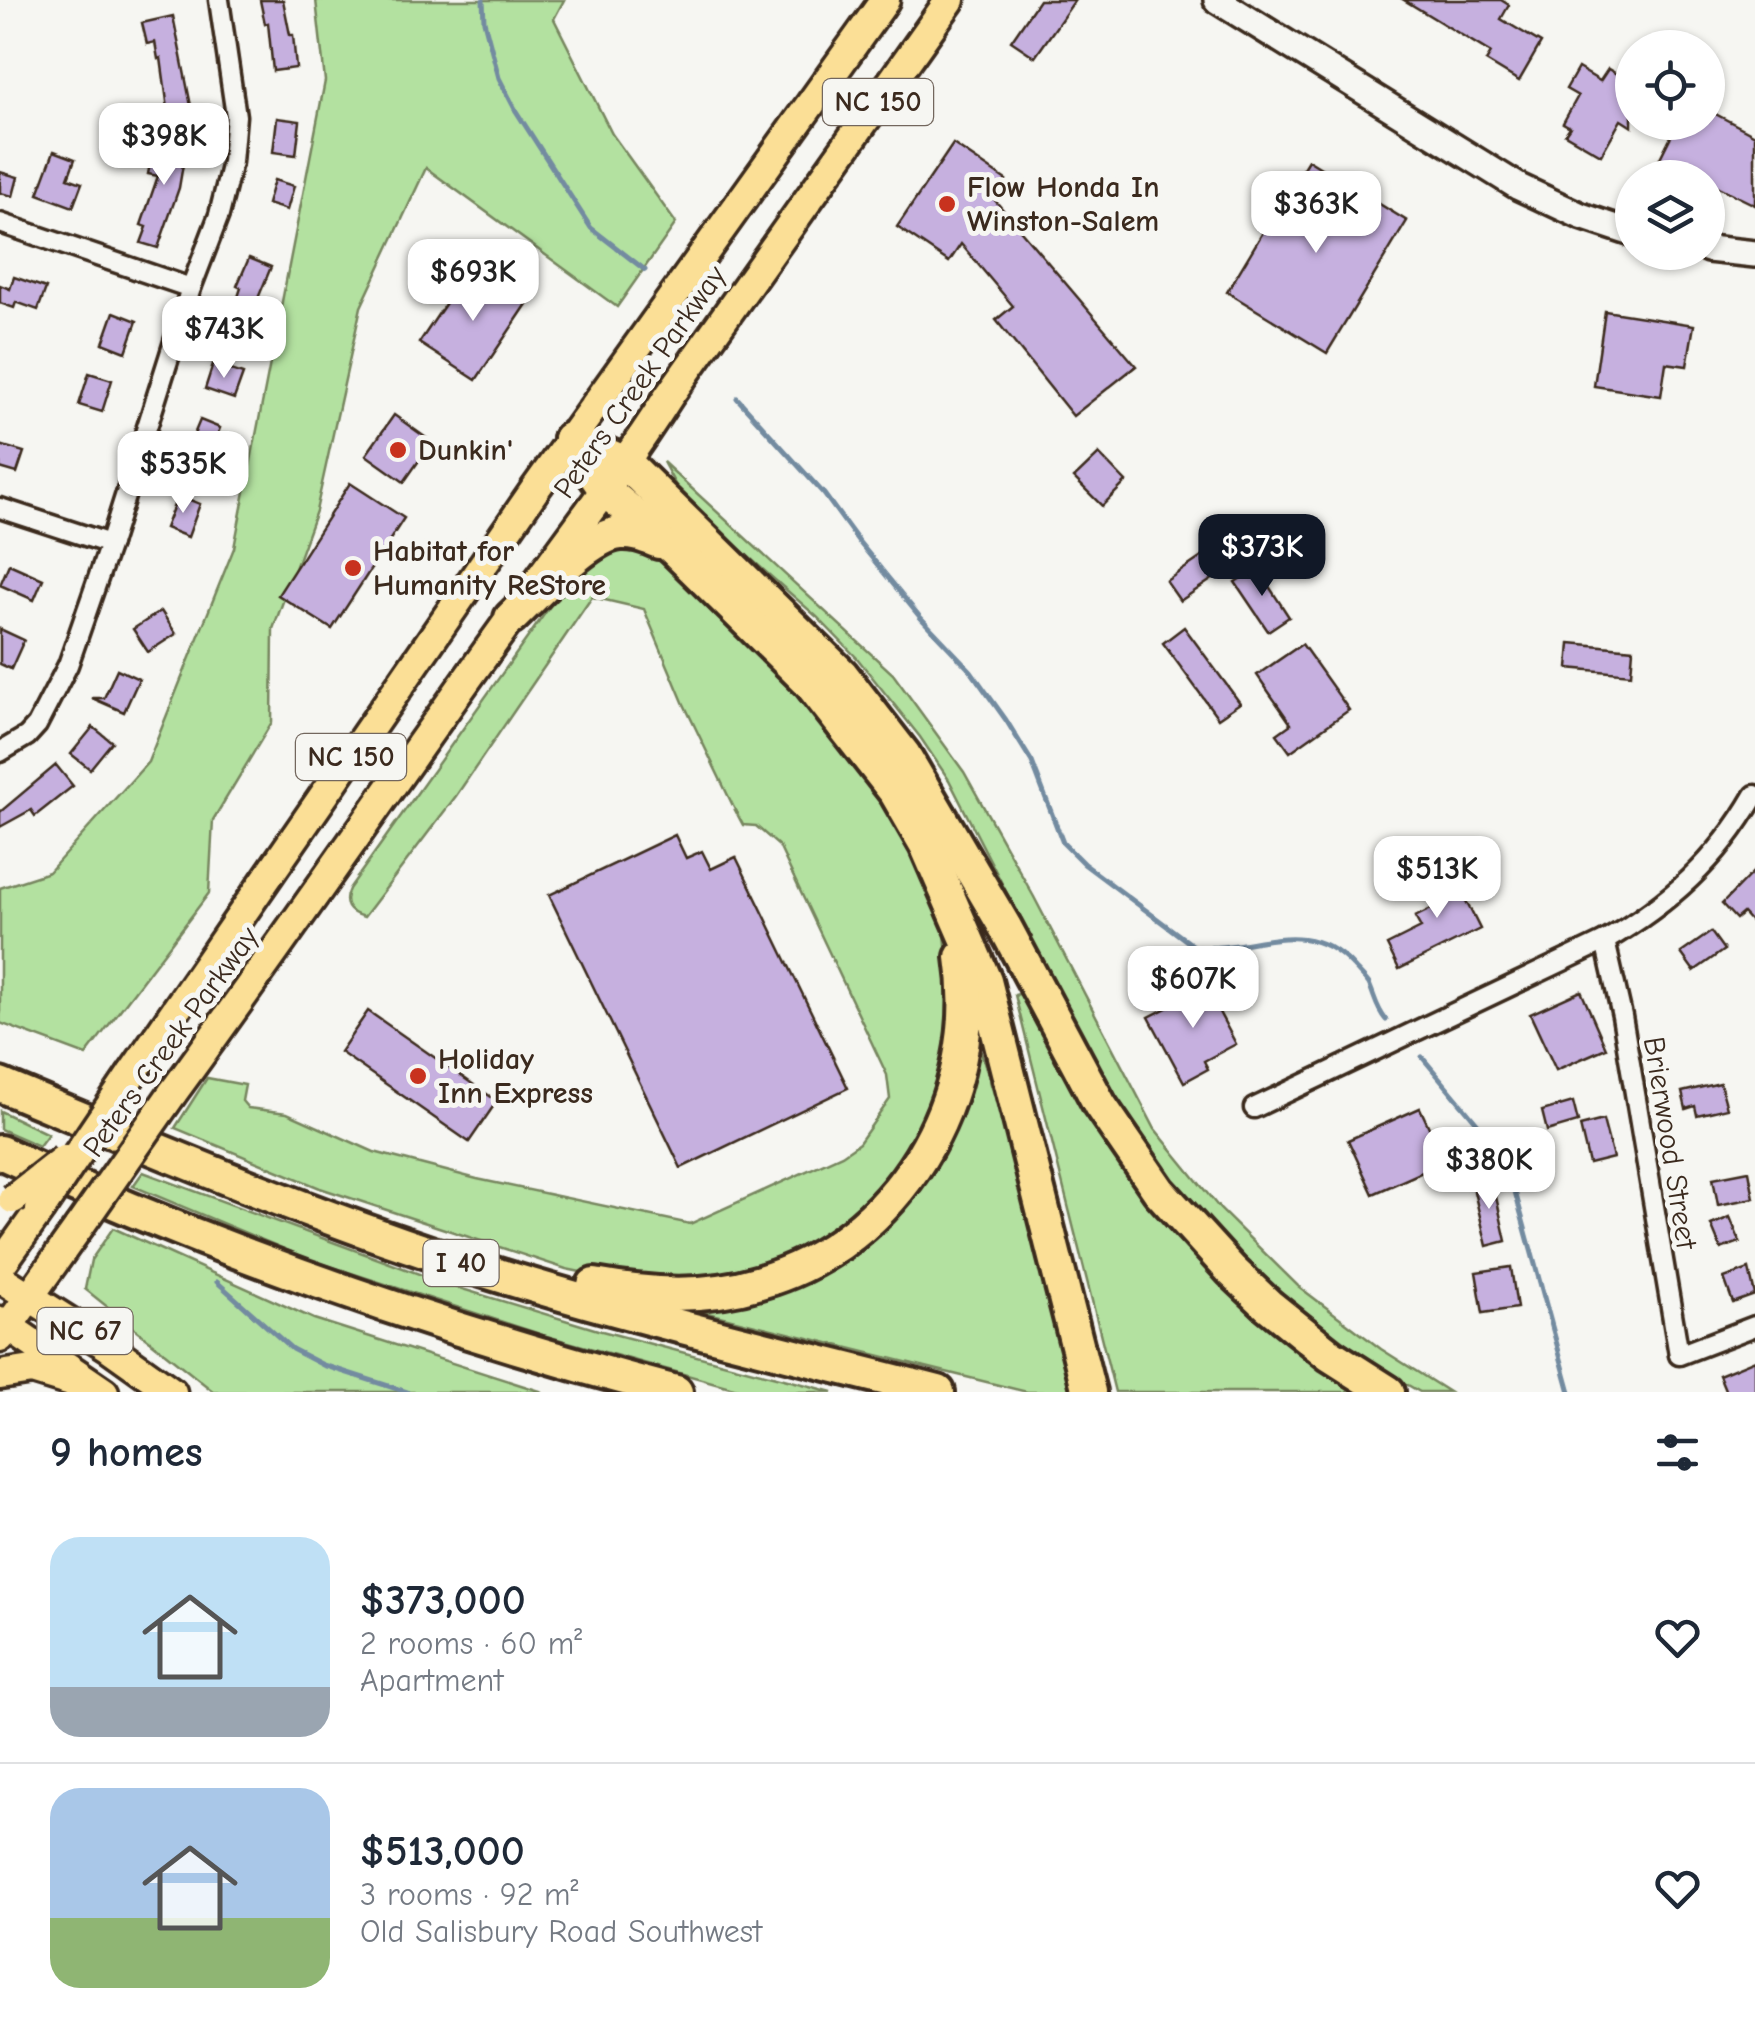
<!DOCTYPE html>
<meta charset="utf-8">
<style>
:root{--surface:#fff;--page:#f2f2f3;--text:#1f2937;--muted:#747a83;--line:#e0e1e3;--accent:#111827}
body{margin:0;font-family:"Comic Neue",sans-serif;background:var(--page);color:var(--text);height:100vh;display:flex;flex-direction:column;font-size:38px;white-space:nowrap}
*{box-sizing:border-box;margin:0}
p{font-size:32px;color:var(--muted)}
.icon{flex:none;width:55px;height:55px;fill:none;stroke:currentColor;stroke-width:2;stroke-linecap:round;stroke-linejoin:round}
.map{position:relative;height:1392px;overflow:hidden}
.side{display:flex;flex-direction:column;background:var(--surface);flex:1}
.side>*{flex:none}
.controls{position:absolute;left:1615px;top:30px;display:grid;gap:20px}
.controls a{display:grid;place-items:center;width:110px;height:110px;border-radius:50%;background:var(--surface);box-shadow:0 2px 8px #0004;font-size:50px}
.price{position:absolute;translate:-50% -85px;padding:0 22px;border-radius:20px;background:#fff;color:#222;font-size:32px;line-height:65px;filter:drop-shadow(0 2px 5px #0008)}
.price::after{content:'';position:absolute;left:50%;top:60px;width:30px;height:22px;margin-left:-15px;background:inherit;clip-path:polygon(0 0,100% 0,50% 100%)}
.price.current{background:var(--accent);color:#fff}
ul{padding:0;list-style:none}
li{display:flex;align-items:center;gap:30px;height:250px;padding:0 50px}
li+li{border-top:2px solid var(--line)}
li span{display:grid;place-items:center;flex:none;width:280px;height:200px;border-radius:30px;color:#555}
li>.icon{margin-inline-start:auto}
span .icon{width:120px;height:120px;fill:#fffc;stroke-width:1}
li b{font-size:42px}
h2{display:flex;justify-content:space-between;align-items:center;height:120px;padding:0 50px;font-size:42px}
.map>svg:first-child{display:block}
.green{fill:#b3e1a0;stroke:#77865f;stroke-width:2.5}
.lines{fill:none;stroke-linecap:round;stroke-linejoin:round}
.stream{stroke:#738ba0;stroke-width:5}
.building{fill:#c6b0df;stroke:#3b2a1e;stroke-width:2.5}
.street-casing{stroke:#3b2a1e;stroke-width:25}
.secondary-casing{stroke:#3b2a1e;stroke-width:32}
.primary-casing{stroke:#3b2a1e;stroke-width:35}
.highway-casing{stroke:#3b2a1e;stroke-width:40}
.street{stroke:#f6f6f2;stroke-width:18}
.secondary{stroke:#f6f6f2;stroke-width:25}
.primary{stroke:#fbdf96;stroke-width:28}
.highway{stroke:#fbdf96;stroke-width:32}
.primary-bridge-casing{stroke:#3b2a1e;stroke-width:35;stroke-linecap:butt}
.primary-bridge{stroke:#fbdf96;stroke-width:28}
.poi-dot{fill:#c8321e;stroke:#f6f6f2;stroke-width:4}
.labels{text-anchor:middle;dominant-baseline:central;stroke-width:10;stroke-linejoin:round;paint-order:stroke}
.shield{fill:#f6f6f2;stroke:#73675e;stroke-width:2.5}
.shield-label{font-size:28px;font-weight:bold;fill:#3b2a1e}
.poi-label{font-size:30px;font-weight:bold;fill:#3b2a1e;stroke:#f6f6f2;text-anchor:start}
.street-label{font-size:30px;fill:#3b2a1e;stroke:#f6f6f2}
</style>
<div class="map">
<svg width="1755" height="1392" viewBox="0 0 1755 1392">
<rect width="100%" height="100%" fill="#f6f6f2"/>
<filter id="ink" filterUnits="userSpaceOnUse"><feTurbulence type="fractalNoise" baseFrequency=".01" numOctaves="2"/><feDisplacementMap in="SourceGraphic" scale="20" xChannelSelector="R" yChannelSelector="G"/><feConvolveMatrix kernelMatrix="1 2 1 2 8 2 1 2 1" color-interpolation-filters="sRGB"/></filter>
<g filter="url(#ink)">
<g class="green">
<path d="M316,0H564L554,19L612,134L676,223L617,307L426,168L361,307L316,511L273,629L272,722L213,820L209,893L86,1055L0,1023V888L49,872L148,762L234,548L325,81Z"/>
<path d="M663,462L893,674L964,772L1034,897L1155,1129L1220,1209L1298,1286L1381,1349L1449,1392H1420L1377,1367L1286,1297L1209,1223L1158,1161L1119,1101L1040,958L949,780L920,737L857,658L817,617L683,499Z"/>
<path d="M621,538L664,560L790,683L862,768L907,838L944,925L955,1029L932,1113L875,1200L796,1256L710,1280L615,1279L566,1269L320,1188L175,1128L207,1078L245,1085L242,1101L248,1108L287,1113L374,1152L477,1179L690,1224L842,1155L859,1143L890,1099L887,1075L779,846L756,826L743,825L735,810L683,702L644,609L592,597L456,796L364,917C348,913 342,904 349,889L570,578Z"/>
<path d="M1023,993L1064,1070L1367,1392H1115L1015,995Z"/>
<path d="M981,1052L1025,1194L1073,1388L1070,1392H1027L699,1311L702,1300L851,1246L971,1055Z"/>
<path d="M0,1111L48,1134L39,1146L0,1129Z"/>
<path d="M143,1172L449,1285L598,1330L833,1392H748L543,1335L308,1259L133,1186Z"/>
<path d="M113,1228L314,1319L543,1392H214L85,1289L91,1260Z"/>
</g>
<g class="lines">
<g class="stream">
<path d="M483,0L484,21L499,78L516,111L591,228L645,270"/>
<path d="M737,398L824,494L859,542L920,617L971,671L1006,720L1032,762L1063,843L1084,864L1195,947C1253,953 1304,912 1353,966C1358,972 1365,978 1369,984C1375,997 1376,1008 1386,1020"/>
<path d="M1422,1057L1478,1124L1514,1188L1570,1392"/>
<path d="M217,1282L292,1349L323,1365L407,1392"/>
</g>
</g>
<g class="building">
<path d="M260,0H283L290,35H293L296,68L273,71L268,23L265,24Z"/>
<path d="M1039,0H1075L1035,57L1011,41Z"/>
<path d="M1404,0H1501L1509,5L1501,19L1541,43L1519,81L1486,61L1491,53Z"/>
<path d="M173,16L191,106L168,109L161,58L158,59L155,42L147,44L142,23Z"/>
<path d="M1578,68L1600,81L1608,69L1632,83V127L1621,120L1601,155L1565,134L1570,127L1563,123L1578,96L1566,89Z"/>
<path d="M1708,110L1755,135V205L1708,182V178H1699L1660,158L1678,122H1708Z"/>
<path d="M277,118L300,121L296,155L273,152Z"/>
<path d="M163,136L187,141L179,188L158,248L141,243L147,227L141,225L158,176L148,174L152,154L159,156Z"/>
<path d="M953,144L1006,180L993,198L1136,366L1073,416L996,320L1013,306L961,244L949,262L897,227Z"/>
<path d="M54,151L75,159L68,178L82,183L73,207L38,194Z"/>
<path d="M1308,160L1407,221L1327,353L1227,292L1265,229L1258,225L1274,199L1281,204Z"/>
<path d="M0,172L18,177L13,196L0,193Z"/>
<path d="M274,180L294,186L287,210L267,204Z"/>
<path d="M249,258L271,267L254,308L259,310L248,342L226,334L241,288L237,286Z"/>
<path d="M470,267L527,304L476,380L419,343Z"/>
<path d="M14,277L46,288L38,310L16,302L14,308L0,303V285L10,289Z"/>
<path d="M1605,311L1694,325L1687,366L1666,363L1661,396L1594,386Z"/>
<path d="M114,312L137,321L126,352L103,343Z"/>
<path d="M213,364L243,374L234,399L205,389Z"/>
<path d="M89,373L112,380L102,412L79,405Z"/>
<path d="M394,415L432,442L404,482L366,455Z"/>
<path d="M200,420L220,428L209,457L188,449Z"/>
<path d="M0,445L24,452L17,473L0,468Z"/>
<path d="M1099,454L1126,482L1102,506L1074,478Z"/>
<path d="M350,483L404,518L332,629L278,595Z"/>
<path d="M178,495L200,504L188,537L165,528Z"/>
<path d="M1215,548L1229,568L1180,601L1166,581Z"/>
<path d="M9,564L43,579L34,600L0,585Z"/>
<path d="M1257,568L1289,617L1268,631L1235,582Z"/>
<path d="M161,611L176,634L148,652L133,629Z"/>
<path d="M1184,627L1240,703L1218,718L1163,643Z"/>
<path d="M0,629L24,640L11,669L0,664Z"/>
<path d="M1570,643L1633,649L1631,674L1568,668Z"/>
<path d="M1302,644L1349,710L1290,752L1277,734L1291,724L1257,675Z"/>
<path d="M117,669L139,679L124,712L92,698H104Z"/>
<path d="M93,727L112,742L90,769L71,754Z"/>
<path d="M56,765L73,786L35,816L31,810L0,827V812Z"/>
<path d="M675,835L686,858L702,851L711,869L736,857L848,1088L681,1168L549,895Z"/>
<path d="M1447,863L1480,929L1399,969L1387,945L1421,928L1415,917L1439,905L1424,875Z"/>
<path d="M1755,870V926L1743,913L1736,919L1722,904Z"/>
<path d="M1711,932L1724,950L1694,971L1681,953Z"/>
<path d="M1203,982L1236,1044L1204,1061L1208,1069L1184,1082L1149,1017L1182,1000L1178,995Z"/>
<path d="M1581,991L1606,1048L1556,1070L1530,1014Z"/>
<path d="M368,1011L497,1101L469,1142L340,1052Z"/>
<path d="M1720,1083L1727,1108L1697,1115L1695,1106L1686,1109L1682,1092Z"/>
<path d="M1573,1102L1578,1122L1547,1131L1542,1111Z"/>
<path d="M1420,1108L1445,1162L1373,1194L1348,1140Z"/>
<path d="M1603,1120L1613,1158L1589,1164L1580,1126Z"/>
<path d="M1749,1171L1754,1198L1718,1205L1713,1178Z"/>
<path d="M1492,1179L1506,1241L1487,1246L1472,1183Z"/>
<path d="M1730,1217L1740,1242L1721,1249L1711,1225Z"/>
<path d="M1511,1267L1517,1308L1483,1313L1476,1272Z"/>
<path d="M1749,1269L1755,1295L1733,1303L1724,1278Z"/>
<path d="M1755,1360V1392H1726L1719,1375Z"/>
</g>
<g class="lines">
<g class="street-casing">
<g id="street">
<path d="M0,223L191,288"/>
<path d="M0,508L110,544"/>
<path d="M0,752L27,736L37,725L68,665L110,544L191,288L219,215L232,162L236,116L219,0"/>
<path d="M1605,941L1622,1016L1679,1355L1755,1326"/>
<path d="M1254,1108L1605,941C1670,903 1717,861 1755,795"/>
</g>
</g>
<g class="secondary-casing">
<g id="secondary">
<path d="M1217,0L1519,187L1581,216L1632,233"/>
<path d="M1708,249L1755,254"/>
</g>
</g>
<g class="primary-casing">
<g id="primary">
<path d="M131,1075L536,488L885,0"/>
<path d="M172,1094C287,937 397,776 511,618C564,544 620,473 669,396L950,0"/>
<path d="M0,1266L40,1210"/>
<path d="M0,1278L109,1347L172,1392"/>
<path d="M0,1321L104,1392"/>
<path d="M0,1338L79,1227"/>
<path d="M0,1375L32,1370L78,1384"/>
</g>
</g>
<g class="highway-casing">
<g id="highway">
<path d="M570,439L626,463L842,675L904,755L1005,927L1100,1105L1159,1191L1232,1271L1268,1305L1330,1355L1388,1392"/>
<path d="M570,439L606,491L674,549L810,683L896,793L926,845L985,981L1089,1392"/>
<path d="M511,618C536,595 588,535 621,533C635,532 646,537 659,542"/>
<path d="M0,1085C133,1140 267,1197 403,1244C578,1305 759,1346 938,1392"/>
<path d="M0,1152C217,1252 444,1331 676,1392"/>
<path d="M594,1285C649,1295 705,1299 760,1282C898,1242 984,1098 962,957"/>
</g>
</g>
<use href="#street" class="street"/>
<use href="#secondary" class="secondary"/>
<use href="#primary" class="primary"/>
<use href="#highway" class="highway"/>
<g class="primary-bridge-casing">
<g id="primary-bridge">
<path d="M13,1199L64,1159"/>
<path d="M40,1210L131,1075"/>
<path d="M79,1227L172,1094"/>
</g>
</g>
<use href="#primary-bridge" class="primary-bridge"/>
</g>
</g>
<g class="poi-dot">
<circle cx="947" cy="204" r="10"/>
<circle cx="398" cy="450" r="10"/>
<circle cx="353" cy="568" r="10"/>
<circle cx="418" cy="1076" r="10"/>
</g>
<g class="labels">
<g class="shield">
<rect x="823" y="79" width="110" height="46" rx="8"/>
<rect x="296" y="734" width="110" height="46" rx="8"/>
<rect x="423.5" y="1240" width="75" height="46" rx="8"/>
<rect x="37.5" y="1308" width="95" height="46" rx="8"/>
</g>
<g class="shield-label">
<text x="878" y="102">NC 150</text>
<text x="351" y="757">NC 150</text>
<text x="461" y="1263">I 40</text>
<text x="85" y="1331">NC 67</text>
</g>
<g class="poi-label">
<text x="967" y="187">Flow Honda In<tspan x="967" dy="34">Winston-Salem</tspan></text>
<text x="418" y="450">Dunkin'</text>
<text x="373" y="551">Habitat for<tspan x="373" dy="34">Humanity ReStore</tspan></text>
<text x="438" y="1059">Holiday<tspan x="438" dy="34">Inn Express</tspan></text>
</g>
<g class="street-label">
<text transform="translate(640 382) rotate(-55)">Peters Creek Parkway</text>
<text transform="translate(171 1042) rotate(-54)">Peters Creek Parkway</text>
<text transform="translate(1670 1143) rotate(81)">Brierwood Street</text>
</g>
</g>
</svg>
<div class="controls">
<a><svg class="icon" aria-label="locate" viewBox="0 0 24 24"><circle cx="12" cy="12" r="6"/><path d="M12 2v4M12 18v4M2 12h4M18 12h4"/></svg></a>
<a><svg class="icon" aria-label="layers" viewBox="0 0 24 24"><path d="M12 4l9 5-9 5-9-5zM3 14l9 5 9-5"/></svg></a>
</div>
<b class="price" style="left:164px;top:188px">$398K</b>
<b class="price" style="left:1316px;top:256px">$363K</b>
<b class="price" style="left:473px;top:324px">$693K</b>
<b class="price" style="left:224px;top:381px">$743K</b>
<b class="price" style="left:183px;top:516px">$535K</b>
<b class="price current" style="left:1262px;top:599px">$373K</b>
<b class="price" style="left:1437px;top:921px">$513K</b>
<b class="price" style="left:1193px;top:1031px">$607K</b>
<b class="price" style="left:1489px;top:1212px">$380K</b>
</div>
<section class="side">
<h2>9 homes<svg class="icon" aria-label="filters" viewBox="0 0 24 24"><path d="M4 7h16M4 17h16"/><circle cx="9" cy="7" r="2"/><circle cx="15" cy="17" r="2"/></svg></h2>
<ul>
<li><span style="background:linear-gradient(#bfe0f5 75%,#9aa5b1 0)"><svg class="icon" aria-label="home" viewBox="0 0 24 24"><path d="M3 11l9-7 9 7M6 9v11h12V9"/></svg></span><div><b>$373,000</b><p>2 rooms · 60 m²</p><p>Apartment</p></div><svg class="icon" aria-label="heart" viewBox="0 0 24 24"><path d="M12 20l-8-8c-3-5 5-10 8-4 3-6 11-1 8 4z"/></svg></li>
<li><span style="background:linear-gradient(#a9c7e8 65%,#8fb573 0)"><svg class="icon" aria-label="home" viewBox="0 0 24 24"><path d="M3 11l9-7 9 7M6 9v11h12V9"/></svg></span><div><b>$513,000</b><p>3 rooms · 92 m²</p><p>Old Salisbury Road Southwest</p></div><svg class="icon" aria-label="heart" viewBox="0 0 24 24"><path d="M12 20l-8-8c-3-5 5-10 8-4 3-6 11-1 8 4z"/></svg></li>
</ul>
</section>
